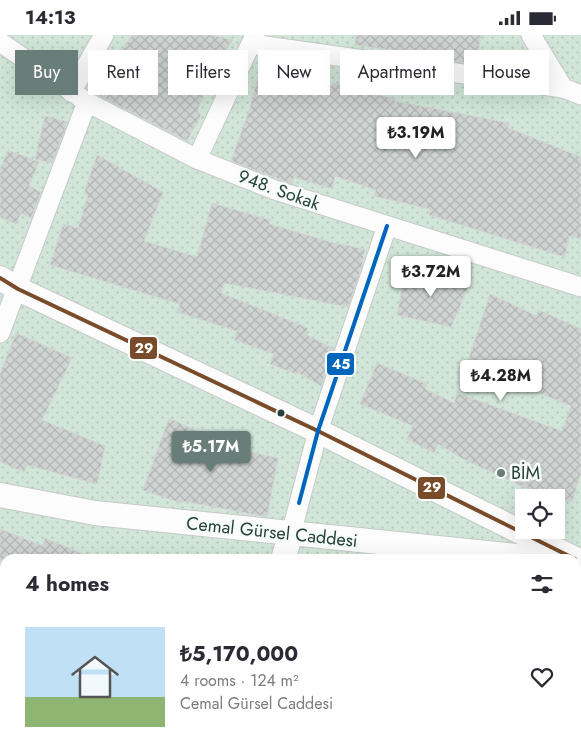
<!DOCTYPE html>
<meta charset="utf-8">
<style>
:root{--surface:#fff;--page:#f7f7f7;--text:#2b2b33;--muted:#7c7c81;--line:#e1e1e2;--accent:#697e78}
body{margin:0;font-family:Jost,sans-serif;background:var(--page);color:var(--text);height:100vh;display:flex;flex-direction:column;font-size:19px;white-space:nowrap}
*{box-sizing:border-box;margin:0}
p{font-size:16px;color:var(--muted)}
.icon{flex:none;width:28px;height:28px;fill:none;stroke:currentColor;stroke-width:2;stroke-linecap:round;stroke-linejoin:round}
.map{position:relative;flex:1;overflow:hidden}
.panel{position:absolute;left:0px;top:519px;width:581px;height:196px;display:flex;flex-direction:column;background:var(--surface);border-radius:15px 15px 0 0;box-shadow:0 5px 20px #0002}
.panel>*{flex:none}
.top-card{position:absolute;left:15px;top:15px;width:551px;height:45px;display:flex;gap:10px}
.buttons{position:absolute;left:515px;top:454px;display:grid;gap:10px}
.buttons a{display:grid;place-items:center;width:50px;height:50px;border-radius:0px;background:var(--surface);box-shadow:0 5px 20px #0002;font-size:25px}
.price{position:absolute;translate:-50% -42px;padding:0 11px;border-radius:5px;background:#fff;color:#222;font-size:16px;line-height:32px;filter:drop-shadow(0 1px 2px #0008)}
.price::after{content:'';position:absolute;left:50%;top:30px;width:15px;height:11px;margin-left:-8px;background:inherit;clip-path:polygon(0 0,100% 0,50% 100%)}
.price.current{background:var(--accent);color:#fff}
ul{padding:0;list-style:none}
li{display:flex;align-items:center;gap:15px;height:125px;padding:0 25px}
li+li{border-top:1px solid var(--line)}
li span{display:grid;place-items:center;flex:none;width:140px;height:100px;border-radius:0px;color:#555}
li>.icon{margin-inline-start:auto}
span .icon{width:60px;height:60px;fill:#fffc;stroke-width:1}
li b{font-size:21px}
h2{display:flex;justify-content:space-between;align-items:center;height:60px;padding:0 25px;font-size:21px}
.pill{padding:0 18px;border-radius:0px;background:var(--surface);box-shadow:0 5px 20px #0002;font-size:18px;line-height:45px}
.pill.current{background:var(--accent);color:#fff}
.status{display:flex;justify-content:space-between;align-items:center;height:35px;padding:0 25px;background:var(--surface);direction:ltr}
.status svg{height:14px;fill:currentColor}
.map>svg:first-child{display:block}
.grass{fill:url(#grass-dots);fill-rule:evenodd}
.building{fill:url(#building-cross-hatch);stroke:#d1d6d4}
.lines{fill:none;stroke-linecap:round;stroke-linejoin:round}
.minor-casing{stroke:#c5cac8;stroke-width:21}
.tertiary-casing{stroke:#c5cac8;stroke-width:26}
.minor{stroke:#fcfcfc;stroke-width:19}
.tertiary{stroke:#fcfcfc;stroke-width:24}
.bus-1-casing{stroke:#f7fbf9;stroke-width:8}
.bus-2-casing{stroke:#f7fbf9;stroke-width:8}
.bus-1{stroke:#7a4b2a;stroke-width:4}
.bus-2{stroke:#0065bd;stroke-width:4}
.bus-dot{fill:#24423a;stroke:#f7fbf9;stroke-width:2}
.poi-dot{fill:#697e78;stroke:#f7fbf9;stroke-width:2}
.labels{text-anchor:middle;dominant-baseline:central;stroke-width:5;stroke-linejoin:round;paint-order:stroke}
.street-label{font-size:18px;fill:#24423a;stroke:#f7fbf9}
.poi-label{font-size:18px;fill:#24423a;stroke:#f7fbf9;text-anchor:start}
.line-badge{stroke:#f7fbf9;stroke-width:2}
.badge-label{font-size:14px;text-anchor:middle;font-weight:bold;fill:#fff}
</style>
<div class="status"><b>14:13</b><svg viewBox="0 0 49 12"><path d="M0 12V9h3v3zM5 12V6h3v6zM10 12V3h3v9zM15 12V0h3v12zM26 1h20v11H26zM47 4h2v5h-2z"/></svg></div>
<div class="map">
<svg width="581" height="714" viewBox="0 0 581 714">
<defs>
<pattern id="grass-dots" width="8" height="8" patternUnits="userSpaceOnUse" patternTransform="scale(1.25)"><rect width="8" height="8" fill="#d1e6d8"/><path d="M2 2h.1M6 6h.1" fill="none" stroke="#b3c6ba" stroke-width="1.8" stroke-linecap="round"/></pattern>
<pattern id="building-cross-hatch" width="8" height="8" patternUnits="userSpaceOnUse" patternTransform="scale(1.25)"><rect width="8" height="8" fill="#cfd4d2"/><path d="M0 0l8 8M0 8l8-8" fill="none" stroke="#b2b7b5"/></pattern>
</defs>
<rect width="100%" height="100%" fill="#e8edeb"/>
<path class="grass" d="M0,0H581V714H0ZM524,462H556V495H524ZM5,524H576V710H5Z"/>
<g class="building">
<path d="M132,0H211L233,5L214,31L197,77L201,80L187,106L94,58Z"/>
<path d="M356,0H481L476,29L391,17L392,15L355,10Z"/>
<path d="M258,41L332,51L333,48L395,64L394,66L509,88L508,93L581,122V204L569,201L565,222L429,180L430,174L374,161L376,155L335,141L332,154L294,142L292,149L231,126L250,73Z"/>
<path d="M45,81L68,87L52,128L35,124Z"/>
<path d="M8,115L39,127L29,151L41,157L31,183L21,178L16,189L0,182V134Z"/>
<path d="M97,120L163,157L144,206L197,222L212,168L270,185L269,189L334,208L365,214L362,231L348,272L224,248L221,258L308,293L305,299L334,314L321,351L297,337L296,339L270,329L274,319L234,305L237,296L177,277L180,269L50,230L63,189L78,193L88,160L84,158Z"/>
<path d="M406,234L470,248L451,292L397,280Z"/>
<path d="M490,259L537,281L539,275L581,294V438L572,467L524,452L465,425L438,409L434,418L407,404L413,391L360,369L377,328L427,349L425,354L454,368L457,358L562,396L571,371L467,329Z"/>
<path d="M16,298L72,323L42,385L105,411L97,449L27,430L24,437L0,427V339Z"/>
<path d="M169,383L206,401L204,407L278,423L267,482L182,466L181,468L143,455Z"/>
<path d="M0,494L43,511L45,503L95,524H0Z"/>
</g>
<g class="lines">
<g class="minor-casing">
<g id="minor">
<path d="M531,0L563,53L581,60"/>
<path d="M0,7L87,67L197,124L275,155L581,252"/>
<path d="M252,9L563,53"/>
<path d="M71,57L104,0"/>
<path d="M197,124L255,0"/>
<path d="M0,298L87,67"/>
<path d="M291,499L318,396L387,191"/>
<path d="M0,671L5,673"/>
<path d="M175,710L199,714"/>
</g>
</g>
<g class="tertiary-casing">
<g id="tertiary">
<path d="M0,243L18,254L318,396L575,524"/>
<path d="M0,460L95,478L546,524"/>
<path d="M283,524L291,499"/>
<path d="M222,714L224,710"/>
</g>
</g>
<use href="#minor" class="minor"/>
<use href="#tertiary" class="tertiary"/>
<g class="bus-1-casing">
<path id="bus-1" d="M0,243L18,254L318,396L575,524"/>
</g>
<g class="bus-2-casing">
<path id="bus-2" d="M299,468L318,396L387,191"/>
</g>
<use href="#bus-1" class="bus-1"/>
<use href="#bus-2" class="bus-2"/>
</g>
<circle class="bus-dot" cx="281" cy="378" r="4.5"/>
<circle class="poi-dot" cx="501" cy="438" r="5"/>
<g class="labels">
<g class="street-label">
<text transform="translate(279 155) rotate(20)">948. Sokak</text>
<text transform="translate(272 497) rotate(6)">Cemal Gürsel Caddesi</text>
</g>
<g class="poi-label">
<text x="511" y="438">BİM</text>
</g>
</g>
<g class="line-badge">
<rect x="129" y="301" width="29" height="24" rx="5" fill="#7a4b2a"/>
<rect x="326" y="317" width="29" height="24" rx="5" fill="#0065bd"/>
<rect x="417" y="441" width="29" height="24" rx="5" fill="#7a4b2a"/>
</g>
<g class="badge-label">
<text x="144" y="318">29</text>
<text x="341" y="334">45</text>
<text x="432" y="457">29</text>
</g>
</svg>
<div class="buttons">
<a><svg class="icon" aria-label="locate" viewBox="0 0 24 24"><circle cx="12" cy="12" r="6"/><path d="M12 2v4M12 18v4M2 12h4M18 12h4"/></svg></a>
</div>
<b class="price" style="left:416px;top:124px">₺3.19M</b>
<b class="price" style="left:431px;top:263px">₺3.72M</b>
<b class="price" style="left:501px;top:367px">₺4.28M</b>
<b class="price current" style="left:211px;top:438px">₺5.17M</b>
<div class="top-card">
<a class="pill current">Buy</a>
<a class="pill">Rent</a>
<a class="pill">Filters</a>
<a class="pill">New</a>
<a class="pill">Apartment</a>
<a class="pill">House</a>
</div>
<section class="panel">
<h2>4 homes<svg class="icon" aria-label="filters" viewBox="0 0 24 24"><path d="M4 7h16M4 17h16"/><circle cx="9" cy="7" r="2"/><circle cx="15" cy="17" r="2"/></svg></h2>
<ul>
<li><span style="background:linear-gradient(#bfe0f5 70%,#8fb573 0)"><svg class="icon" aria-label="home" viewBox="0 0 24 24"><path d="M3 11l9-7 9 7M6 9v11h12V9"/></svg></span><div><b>₺5,170,000</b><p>4 rooms · 124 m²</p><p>Cemal Gürsel Caddesi</p></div><svg class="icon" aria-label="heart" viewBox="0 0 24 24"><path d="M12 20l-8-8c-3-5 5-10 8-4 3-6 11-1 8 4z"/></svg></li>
</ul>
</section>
</div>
